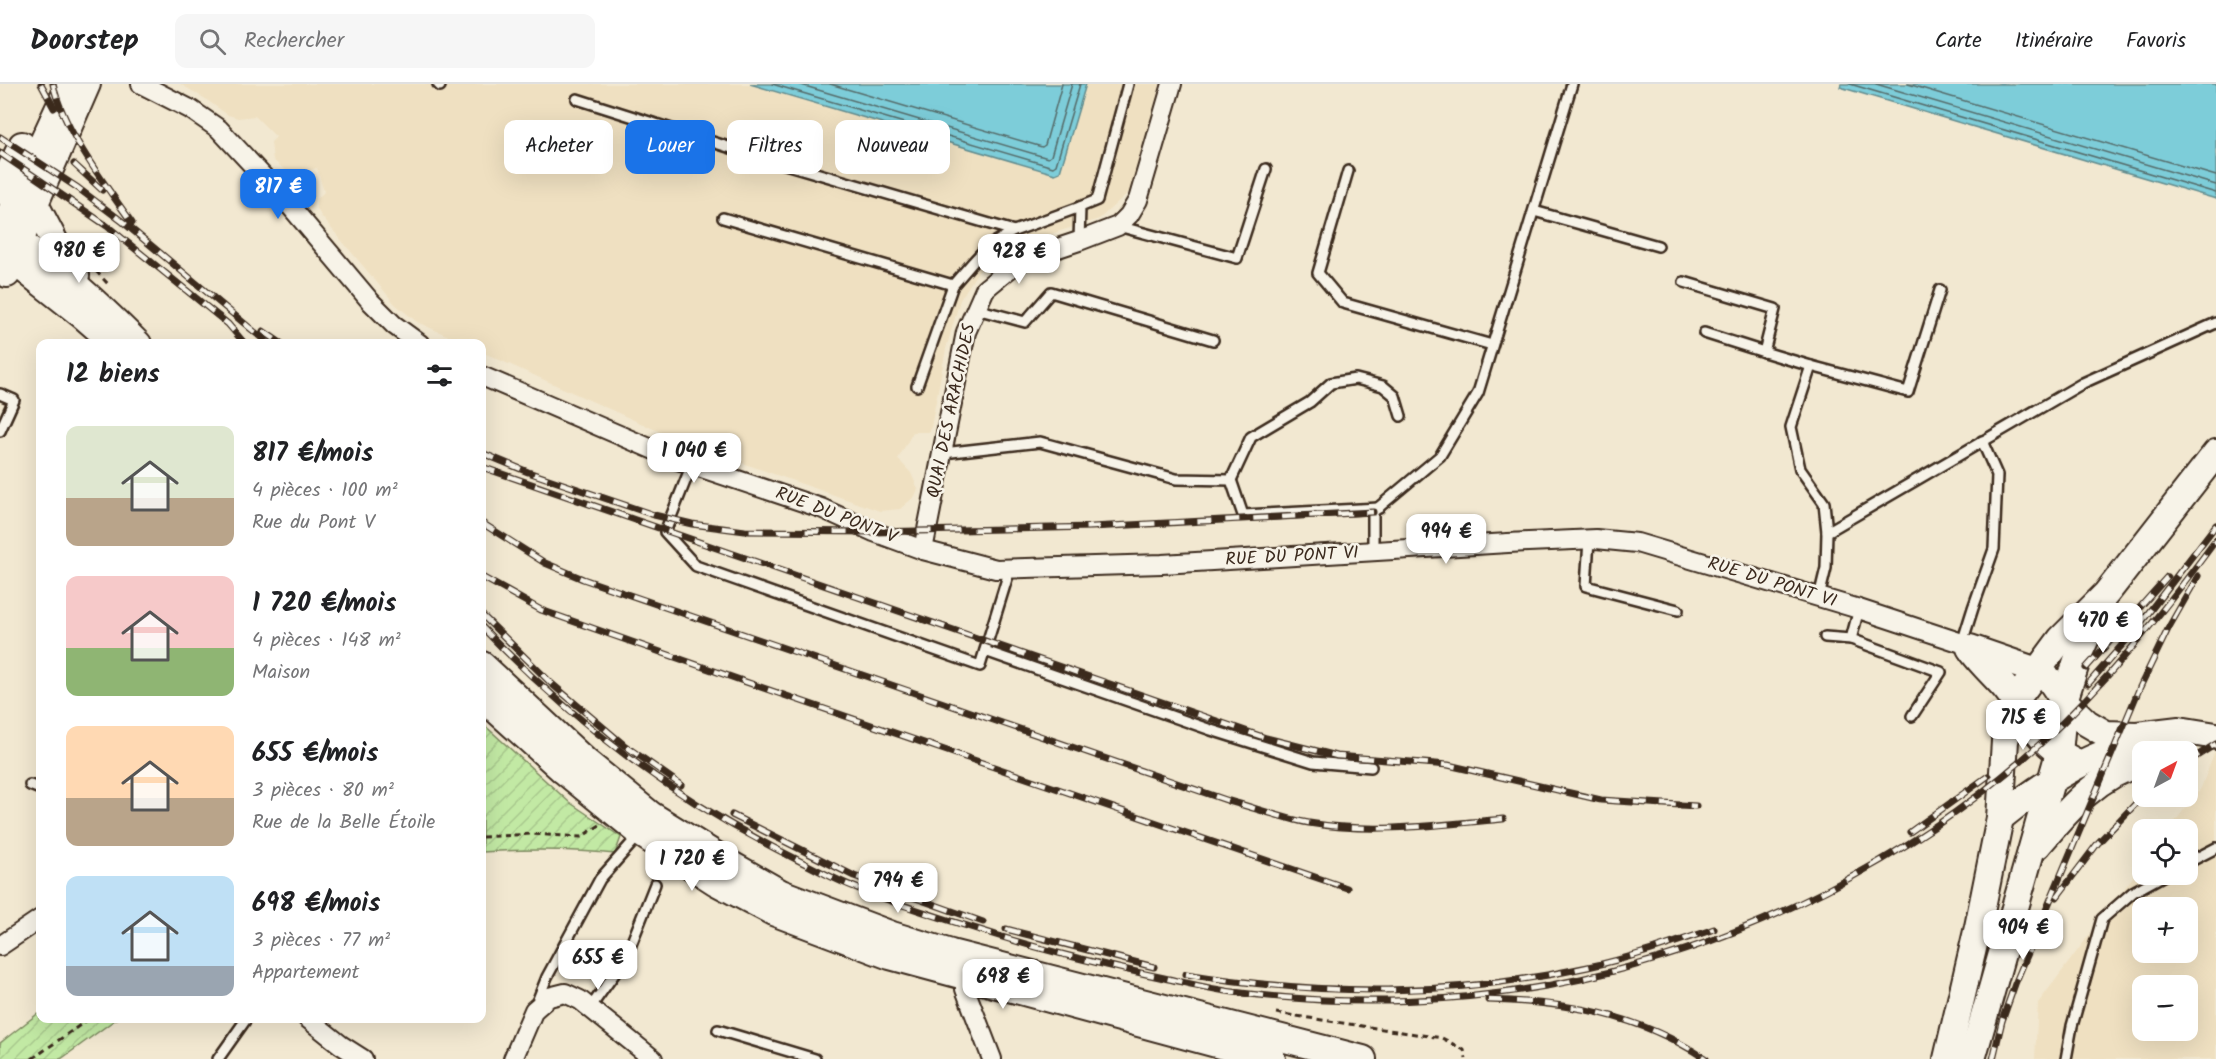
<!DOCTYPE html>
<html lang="fr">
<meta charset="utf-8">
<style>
:root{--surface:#fff;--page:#f6f6f6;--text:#202124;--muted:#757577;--line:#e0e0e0;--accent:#1a73e8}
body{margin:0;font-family:Kalam,sans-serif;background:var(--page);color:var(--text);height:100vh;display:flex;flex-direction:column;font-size:22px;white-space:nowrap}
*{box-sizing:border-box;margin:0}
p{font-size:20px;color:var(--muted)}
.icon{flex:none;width:33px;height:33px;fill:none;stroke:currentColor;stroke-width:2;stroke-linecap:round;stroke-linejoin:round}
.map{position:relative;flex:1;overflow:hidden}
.details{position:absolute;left:36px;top:255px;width:450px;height:684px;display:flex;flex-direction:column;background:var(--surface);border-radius:12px;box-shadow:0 6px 24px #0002}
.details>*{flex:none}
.hud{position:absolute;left:504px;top:36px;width:570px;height:54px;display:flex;gap:12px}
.needle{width:39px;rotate:41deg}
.tools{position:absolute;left:2132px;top:657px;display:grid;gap:12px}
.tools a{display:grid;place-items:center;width:66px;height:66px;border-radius:12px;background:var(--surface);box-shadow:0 6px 24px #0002;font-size:30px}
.price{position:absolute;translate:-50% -51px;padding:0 14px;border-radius:12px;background:#fff;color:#222;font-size:20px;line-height:39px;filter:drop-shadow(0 2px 3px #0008)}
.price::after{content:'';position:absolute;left:50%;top:36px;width:18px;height:14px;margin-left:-9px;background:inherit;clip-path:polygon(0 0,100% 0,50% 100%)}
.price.selected{background:var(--accent);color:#fff}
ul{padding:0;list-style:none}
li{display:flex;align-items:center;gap:18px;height:150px;padding:0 30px}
li span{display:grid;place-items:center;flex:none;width:168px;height:120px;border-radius:12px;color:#555}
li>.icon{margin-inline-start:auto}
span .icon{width:72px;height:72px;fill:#fffc;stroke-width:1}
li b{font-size:26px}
h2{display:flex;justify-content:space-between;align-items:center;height:72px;padding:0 30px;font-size:26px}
.chip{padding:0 21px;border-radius:12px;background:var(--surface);box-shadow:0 6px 24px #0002;font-size:21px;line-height:54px}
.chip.selected{background:var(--accent);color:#fff}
header{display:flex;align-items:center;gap:36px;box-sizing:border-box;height:84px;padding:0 30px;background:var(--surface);border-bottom:2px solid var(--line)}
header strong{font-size:28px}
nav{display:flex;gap:33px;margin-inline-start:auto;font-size:21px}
.search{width:420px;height:54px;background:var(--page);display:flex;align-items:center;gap:15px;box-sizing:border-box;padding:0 21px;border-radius:12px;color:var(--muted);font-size:22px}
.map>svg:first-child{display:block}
.built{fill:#efe0c1;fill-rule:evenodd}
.garden{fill:url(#garden-furrows);stroke:#7e8a61;stroke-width:1.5}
.water{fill:#7dcdd9;stroke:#638c8e;stroke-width:1.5}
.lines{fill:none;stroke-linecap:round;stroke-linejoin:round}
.shore{stroke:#556b69;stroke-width:1.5}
.lane-casing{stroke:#3b2a1e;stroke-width:14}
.street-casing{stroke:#3b2a1e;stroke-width:22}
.secondary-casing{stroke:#3b2a1e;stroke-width:30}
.path{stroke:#3b2a1e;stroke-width:3;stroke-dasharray:6 4.5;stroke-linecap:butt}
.lane{stroke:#f7f3e8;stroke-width:9}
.street{stroke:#f7f3e8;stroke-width:18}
.secondary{stroke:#f7f3e8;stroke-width:26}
.rail-casing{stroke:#3b2a1e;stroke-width:7}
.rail{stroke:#f7f3e8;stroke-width:4.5;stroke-dasharray:14;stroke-linecap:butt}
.labels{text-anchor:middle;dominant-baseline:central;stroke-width:5;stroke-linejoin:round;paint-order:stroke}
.street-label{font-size:18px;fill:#3b2a1e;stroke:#f7f3e8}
</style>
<header>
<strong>Doorstep</strong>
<div class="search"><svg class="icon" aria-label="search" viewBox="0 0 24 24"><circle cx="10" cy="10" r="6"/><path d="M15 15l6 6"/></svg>Rechercher</div>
<nav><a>Carte</a><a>Itinéraire</a><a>Favoris</a></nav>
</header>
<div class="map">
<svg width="2216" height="975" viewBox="0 0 2216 975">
<defs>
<pattern id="garden-furrows" width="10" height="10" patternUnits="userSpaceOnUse" patternTransform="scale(1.5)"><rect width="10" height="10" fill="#c2e9a4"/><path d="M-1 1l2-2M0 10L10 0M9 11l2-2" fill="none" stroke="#a8c88d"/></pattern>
</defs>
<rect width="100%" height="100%" fill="#f2e8d1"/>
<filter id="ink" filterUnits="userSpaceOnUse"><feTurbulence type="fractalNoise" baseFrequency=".0167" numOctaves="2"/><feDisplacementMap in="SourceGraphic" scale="12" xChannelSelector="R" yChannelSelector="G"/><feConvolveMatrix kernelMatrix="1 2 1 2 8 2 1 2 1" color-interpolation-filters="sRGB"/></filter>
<g filter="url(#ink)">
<g class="built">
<path d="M180,0H750L1055,90L1060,87L1086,0H1160L1130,107L1099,135L1015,161L996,172L977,189L960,216L946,265L930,348H913L898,375L911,389L918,405L915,412L900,425L880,427L685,359L482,268V260L464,259L417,238L395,220L321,132L316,123V116L324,108L317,84L294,90L285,86L273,76L271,58L276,53L255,32L238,34L228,31L204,14Z"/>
<path d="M2216,665V975H2035L2038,919L2142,781V790H2187V746L2169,745L2201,704ZM2142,824H2187V868H2142ZM2142,902H2187V946H2142Z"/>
</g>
<g class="garden">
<path d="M482,639L569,718L621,753L615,770C570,765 526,765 482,768Z"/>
<path d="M40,928V934L116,935L61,975H0V959Z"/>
</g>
<g class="water">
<path d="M750,0H1086L1060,88L1055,90Z"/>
<path d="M1841,0H2216V115L1840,3Z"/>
</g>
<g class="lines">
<g class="shore">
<path d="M772,0L1053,83L1056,81L1080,0"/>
<path d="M798,0L1048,74L1051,72L1072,0"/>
<path d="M830,0L1042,63L1045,61L1062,0"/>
<path d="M1850,0L2216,109"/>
<path d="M1876,0L2216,101"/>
<path d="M1908,0L2216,92"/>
</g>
<g class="lane-casing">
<g id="lane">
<path d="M438,0L440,2"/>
<path d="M577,15L744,68L1014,147"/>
<path d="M1348,87L1318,189L1343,219L1492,261"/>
<path d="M1534,127L1658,162"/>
<path d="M723,134L953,201"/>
<path d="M1118,142L1237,174L1266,85"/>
<path d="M1079,157L1080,123L1097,116L1128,0"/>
<path d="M1684,198L1775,225L1764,268L1811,282"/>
<path d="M976,225L1025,238L1051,208L1213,256"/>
<path d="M1704,249L1764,268"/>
<path d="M917,302L953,201L973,178L987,163L1014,147L1080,123"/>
<path d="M0,310L14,316L0,347"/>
<path d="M943,369L1040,358L1176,395L1231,396L1251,353L1310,318L1331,299L1356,295L1383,302L1395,312L1401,332"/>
<path d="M692,380L665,448L696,482L980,582L1010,485"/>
<path d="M1231,396L1243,431L1379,424"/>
<path d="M1827,448L1824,419L1800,385L1791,343L1811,282L1908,308L1940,206"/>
<path d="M1589,456L1586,502L1678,526"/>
<path d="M1373,468V428L1440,372L1478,309L1572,0"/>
<path d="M1819,513L1826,484L1827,448L2083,299L2216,239"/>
<path d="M1859,525L1851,555L1941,588L1912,632"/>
<path d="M1825,553L1851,555"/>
<path d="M1962,559L1973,524L1994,465L1997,391L1982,357"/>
<path d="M985,567L1211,646L1313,678L1371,683"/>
<path d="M30,701L40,705"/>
<path d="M2187,779L2216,764"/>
<path d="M537,918L547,893L600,795L640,750"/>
<path d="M590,924L615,889L630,863L655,800"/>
<path d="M718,946L815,975"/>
<path d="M218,975L247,934"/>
<path d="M2066,975L2072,942L2102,835L2133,808L2166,790"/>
</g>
</g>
<g class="street-casing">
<g id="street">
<path d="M141,0L190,25L219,45L286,117L371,218L394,241L420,260"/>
<path d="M482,292L675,375L821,424L874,448L923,466L996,485L1162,480L1508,459L1596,455L1637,459L1859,525L1962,559L1970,564"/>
<path d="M923,466L966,248L985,205L1019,177L1079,157L1118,142L1129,131L1138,116L1172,0"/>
<path d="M0,862L40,835"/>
<path d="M965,893V905L992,975"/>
<path d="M307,934L341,961L363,975"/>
<path d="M513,975L534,926L549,913L565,909L580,916L653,975"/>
</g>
</g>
<g class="secondary-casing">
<g id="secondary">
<path d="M0,107L22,61"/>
<path d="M35,120L58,164L76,191"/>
<path d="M0,146C52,177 95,217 138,260"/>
<path d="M0,151L70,0"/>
<path d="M1,167L82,231L112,257"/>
<path d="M7,190L37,115L87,0"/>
<path d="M1970,564L2037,587L2050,596L2064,617L2087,639L2106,650L2137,651L2179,646L2216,652"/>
<path d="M1972,567C1982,581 1995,592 2006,605C2028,633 2038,659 2072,676"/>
<path d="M482,581L585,677L651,731L730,780L781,809L892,851L951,869L1363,975"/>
<path d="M482,613L564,687L640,749L716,798L773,828L890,872L1272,975"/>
<path d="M2000,734C2029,710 2074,679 2109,668C2120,665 2131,664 2142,663"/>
<path d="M2038,761C2067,727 2097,690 2142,679"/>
<path d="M1947,975L1978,843L2000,734L2005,657L2015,617L2061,555L2106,510L2216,369"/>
<path d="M1972,975L2059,669L2064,617L2080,567L2101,521"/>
</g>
</g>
<g class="path">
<path d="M96,187L108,200"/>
<path d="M482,753L532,750L581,753L600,741"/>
<path d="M1276,929L1442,954L1464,966L1466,975"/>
<path d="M32,975L90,934"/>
</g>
<use href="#lane" class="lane"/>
<use href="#street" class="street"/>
<use href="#secondary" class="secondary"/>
<g class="rail-casing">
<g id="rail">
<path d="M41,0L54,24"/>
<path d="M53,0C63,46 105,100 132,139"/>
<path d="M0,53L78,104L123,138L269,260"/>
<path d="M0,69L107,142L228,240L245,260"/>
<path d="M74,80L102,106"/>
<path d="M263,247L282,260"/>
<path d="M482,369L528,388L654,431L692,440L745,447L874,448L1092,443L1373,428"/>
<path d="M482,383L1266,654L1337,672L1448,681L1601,716L1696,722"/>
<path d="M482,439L545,479L583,495L1229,717C1255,724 1282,734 1309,739C1373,750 1439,741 1503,735"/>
<path d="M482,493L541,526L743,597L1347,804"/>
<path d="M482,531L552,600L624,661L681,701"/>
<path d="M482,543C575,640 673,714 794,774C814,784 835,796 857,804C903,823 952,837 999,852C1053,869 1108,882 1164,894C1187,899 1210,905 1233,908C1347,923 1468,920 1581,895C1749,857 1912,776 2040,660C2107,599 2162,529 2216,456"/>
<path d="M2086,584L2167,493"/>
<path d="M2088,600L2136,545L2216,441"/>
<path d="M2187,678L2216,660"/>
<path d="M732,731L854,792L983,838"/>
<path d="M1910,748L1988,692"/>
<path d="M2057,813L2098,759L2143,712"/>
<path d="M1006,845L1154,883"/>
<path d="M1186,890C1324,912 1451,913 1588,883C1631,874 1673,859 1714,845"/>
<path d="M1488,916C1568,918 1638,930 1706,975"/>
<path d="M1993,975L2002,937L2015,900L2140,603L2169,543L2198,492"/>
</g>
</g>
<use href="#rail" class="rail"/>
</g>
</g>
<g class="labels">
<g class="street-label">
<text transform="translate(952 327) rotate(-78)">QUAI DES ARACHIDES</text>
<text transform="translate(836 432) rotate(21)">RUE DU PONT V</text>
<text transform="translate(1292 473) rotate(-3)">RUE DU PONT VI</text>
<text transform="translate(1772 499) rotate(17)">RUE DU PONT VI</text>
</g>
</g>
</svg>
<div class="tools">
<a><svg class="needle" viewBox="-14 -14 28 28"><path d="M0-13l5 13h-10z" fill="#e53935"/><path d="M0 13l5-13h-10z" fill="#757577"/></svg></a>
<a><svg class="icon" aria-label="locate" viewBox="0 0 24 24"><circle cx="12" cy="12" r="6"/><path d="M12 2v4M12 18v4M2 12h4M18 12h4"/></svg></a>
<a>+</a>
<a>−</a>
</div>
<b class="price selected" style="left:278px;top:136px">817 €</b>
<b class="price" style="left:79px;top:200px">980 €</b>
<b class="price" style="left:1019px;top:201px">928 €</b>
<b class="price" style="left:694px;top:400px">1 040 €</b>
<b class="price" style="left:1446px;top:481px">994 €</b>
<b class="price" style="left:2103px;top:570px">470 €</b>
<b class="price" style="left:2023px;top:667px">715 €</b>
<b class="price" style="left:692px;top:808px">1 720 €</b>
<b class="price" style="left:898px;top:830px">794 €</b>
<b class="price" style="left:2023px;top:877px">904 €</b>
<b class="price" style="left:598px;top:907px">655 €</b>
<b class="price" style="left:1003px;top:926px">698 €</b>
<div class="hud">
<a class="chip">Acheter</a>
<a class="chip selected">Louer</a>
<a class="chip">Filtres</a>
<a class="chip">Nouveau</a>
</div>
<section class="details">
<h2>12 biens<svg class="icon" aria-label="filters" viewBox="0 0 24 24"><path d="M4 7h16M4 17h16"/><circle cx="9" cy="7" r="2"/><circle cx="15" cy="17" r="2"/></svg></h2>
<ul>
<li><span style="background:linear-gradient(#dfe7d0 60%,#b9a48a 0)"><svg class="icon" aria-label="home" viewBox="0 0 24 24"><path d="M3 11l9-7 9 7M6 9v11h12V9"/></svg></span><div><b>817 €/mois</b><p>4 pièces · 100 m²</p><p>Rue du Pont V</p></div></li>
<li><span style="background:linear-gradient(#f6c9c9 60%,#8fb573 0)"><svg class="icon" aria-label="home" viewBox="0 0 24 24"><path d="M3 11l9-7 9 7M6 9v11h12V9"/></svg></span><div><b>1 720 €/mois</b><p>4 pièces · 148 m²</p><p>Maison</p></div></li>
<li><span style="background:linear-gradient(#ffd9b3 60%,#b9a48a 0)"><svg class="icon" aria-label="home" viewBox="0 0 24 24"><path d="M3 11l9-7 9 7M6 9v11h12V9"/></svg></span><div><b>655 €/mois</b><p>3 pièces · 80 m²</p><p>Rue de la Belle Étoile</p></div></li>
<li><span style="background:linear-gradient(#bfe0f5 75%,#9aa5b1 0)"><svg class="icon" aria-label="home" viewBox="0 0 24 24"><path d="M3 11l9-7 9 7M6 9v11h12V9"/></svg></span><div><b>698 €/mois</b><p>3 pièces · 77 m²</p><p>Appartement</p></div></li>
</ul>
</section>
</div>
